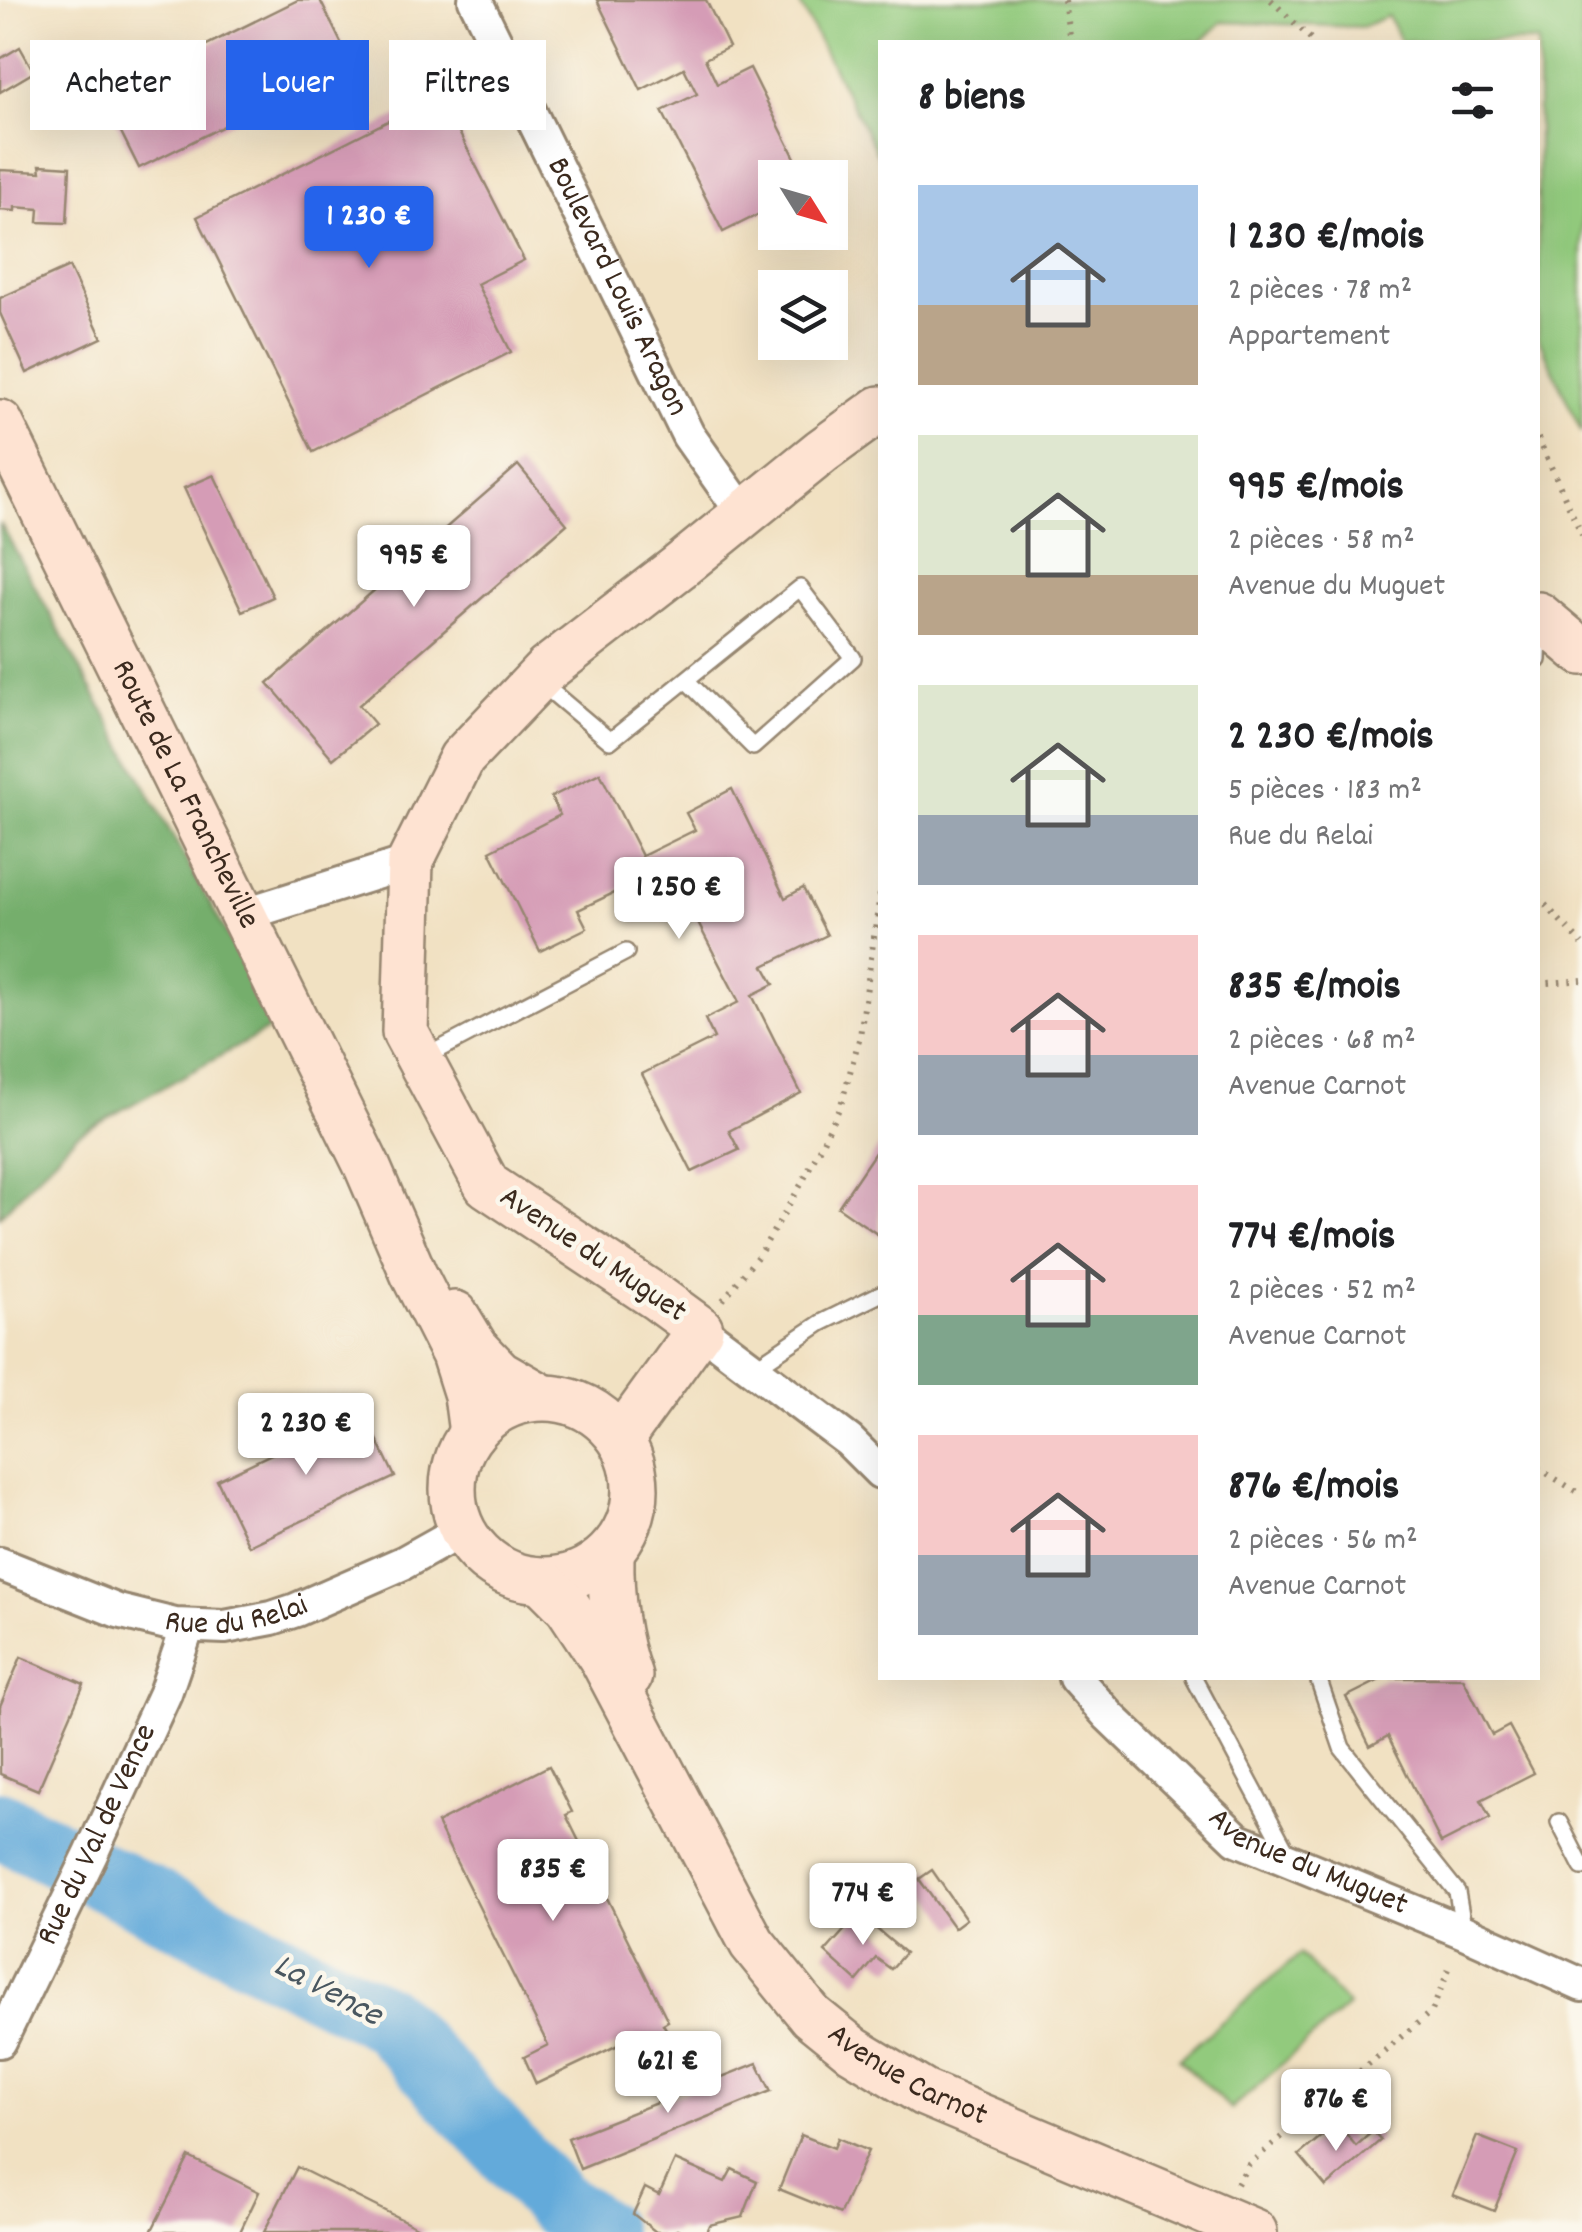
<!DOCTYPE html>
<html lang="fr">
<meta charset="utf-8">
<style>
:root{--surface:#fff;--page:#f2f2f2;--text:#202124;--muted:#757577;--accent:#2563eb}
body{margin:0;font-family:Dekko,sans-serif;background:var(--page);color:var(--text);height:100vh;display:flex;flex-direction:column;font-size:38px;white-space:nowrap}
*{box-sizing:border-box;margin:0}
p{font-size:32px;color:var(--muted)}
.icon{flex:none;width:55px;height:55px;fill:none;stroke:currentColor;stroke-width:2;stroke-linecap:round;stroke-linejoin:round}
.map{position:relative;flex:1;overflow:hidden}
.side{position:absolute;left:878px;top:40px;width:662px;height:1640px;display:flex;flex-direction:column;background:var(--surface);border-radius:0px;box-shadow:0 10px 40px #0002}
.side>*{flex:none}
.top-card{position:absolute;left:30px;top:40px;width:698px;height:90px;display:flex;gap:20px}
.needle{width:65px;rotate:127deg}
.buttons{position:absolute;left:758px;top:160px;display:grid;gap:20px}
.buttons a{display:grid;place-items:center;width:90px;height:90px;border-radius:0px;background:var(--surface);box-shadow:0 10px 40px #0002;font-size:50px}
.price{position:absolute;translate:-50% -85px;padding:0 22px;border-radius:10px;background:#fff;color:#222;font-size:32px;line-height:65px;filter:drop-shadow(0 2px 5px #0008)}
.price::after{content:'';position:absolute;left:50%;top:60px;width:30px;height:22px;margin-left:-15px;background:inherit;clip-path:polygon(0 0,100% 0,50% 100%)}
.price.active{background:var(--accent);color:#fff}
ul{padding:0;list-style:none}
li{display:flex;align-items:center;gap:30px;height:250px;padding:0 40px}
li span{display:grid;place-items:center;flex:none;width:280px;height:200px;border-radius:0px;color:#555}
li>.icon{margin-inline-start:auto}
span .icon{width:120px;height:120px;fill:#fffc;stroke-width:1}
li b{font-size:42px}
h2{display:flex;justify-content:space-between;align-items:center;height:120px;padding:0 40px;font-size:42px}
.tag{padding:0 35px;border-radius:0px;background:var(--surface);box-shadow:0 10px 40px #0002;font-size:35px;line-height:90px}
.tag.active{background:var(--accent);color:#fff}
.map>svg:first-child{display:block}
.green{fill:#92ca7d;stroke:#667a4e;stroke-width:2.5}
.forest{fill:#75ae6c;stroke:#586c45;stroke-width:2.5}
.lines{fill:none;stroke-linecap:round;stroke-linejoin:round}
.river{stroke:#63aada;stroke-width:68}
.building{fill:#d59cb6}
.lane-casing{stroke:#968670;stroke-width:20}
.street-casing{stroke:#968670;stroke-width:38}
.secondary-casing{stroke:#968670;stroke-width:50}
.path{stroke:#968670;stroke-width:6;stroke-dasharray:2.5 8;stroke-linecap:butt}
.lane{stroke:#fff;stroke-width:15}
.street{stroke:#fff;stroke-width:32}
.secondary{stroke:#fee3d2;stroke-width:45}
.labels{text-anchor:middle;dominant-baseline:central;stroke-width:9;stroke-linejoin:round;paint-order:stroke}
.street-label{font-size:32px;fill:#3b2a1e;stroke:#fbf7ec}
.water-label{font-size:35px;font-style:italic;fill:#495760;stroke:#fbf7ec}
</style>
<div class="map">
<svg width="1582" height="2232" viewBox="0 0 1582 2232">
<rect width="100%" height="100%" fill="#fbf7ec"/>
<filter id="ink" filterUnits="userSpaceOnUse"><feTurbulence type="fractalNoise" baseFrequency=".01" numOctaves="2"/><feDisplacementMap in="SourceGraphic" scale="20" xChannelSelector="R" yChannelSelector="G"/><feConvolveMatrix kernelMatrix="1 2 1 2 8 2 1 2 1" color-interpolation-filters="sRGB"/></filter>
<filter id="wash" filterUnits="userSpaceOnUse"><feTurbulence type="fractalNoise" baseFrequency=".0048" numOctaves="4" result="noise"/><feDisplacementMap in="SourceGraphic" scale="40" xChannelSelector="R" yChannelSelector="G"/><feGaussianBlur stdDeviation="2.25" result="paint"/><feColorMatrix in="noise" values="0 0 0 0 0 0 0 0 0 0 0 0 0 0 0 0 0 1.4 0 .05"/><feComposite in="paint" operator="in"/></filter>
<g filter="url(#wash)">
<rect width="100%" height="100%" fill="#f1e1c2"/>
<g class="green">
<path d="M798,0H1582V433L1538,337V42H1401L1388,16L1362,27L1222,22L1201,42H880V159Z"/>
<path d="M1300,1954L1348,2006L1231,2109L1179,2059Z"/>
</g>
<path class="forest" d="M0,523L277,1025L76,1135L0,1216Z"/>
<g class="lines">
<path class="river" d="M0,1825L387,2020L555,2202L599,2232"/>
</g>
<g id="blocks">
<g class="building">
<path d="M298,0H320L351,63L139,168L103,96Z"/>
<path d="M597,0H706L729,47L705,59L717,84L750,68L805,178H775V206L723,232L662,111L697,94L684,68L641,90Z"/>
<path d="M20,47L34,72L0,92V59Z"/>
<path d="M440,95L524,260L477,284L511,352L313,452L197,217Z"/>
<path d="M40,165L70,167L67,223L38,222L39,209L15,207V211L0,210V170L41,172Z"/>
<path d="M69,267L102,338L27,373L0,313V298Z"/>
<path d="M518,465L567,524L359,705L375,724L333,759L268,683Z"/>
<path d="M214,475L273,597L242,611L184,488Z"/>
<path d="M600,773L642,856L695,830L686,813L732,789L785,898L803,888L827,935L764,966L774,984L752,995L801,1093L729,1131L739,1150L692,1172L642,1074L714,1038L705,1019L739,1002L684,896L666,904L651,875L578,910L587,928L540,951L490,851L560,815L551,797Z"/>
<path d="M880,1145V1236L838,1207Z"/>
<path d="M363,1410L395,1477L249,1546L217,1480Z"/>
<path d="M21,1657L84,1684L38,1790L0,1774V1706Z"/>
<path d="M1384,1678H1463L1492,1735L1509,1726L1534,1773L1481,1800L1490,1818L1441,1843L1388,1736L1370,1746L1346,1697Z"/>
<path d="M549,1766L572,1812L566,1815L668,2021L663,2024L669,2034L641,2049L635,2037L536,2084L524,2057L548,2045L437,1823Z"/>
<path d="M932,1870L966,1919L954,1928L919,1879Z"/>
<path d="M859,1914L905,1953L891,1969L876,1958L857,1981L825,1952Z"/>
<path d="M757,2063L771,2091L580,2169L568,2138Z"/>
<path d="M1337,2123L1356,2146L1373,2131L1381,2140L1326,2187L1299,2155Z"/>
<path d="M801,2135L834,2148L838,2138L868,2151L840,2214L779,2189Z"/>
<path d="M1477,2136L1518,2152L1494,2211L1453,2195Z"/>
<path d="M189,2157L259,2192L240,2232H151Z"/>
<path d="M675,2160L725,2182L732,2169L757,2181L743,2217L709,2225L706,2232H684L677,2229L674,2232H656L633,2214L645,2188L659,2195Z"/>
<path d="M297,2167L427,2232H264Z"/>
</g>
</g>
</g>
<g filter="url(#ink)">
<use href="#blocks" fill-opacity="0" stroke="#968670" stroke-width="2.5"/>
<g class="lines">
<g class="lane-casing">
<g id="lane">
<path d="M1538,660L1539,626"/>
<path d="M540,682L610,741L800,588L853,658L753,747L686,680"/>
<path d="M423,1058L626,952"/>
<path d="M754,1368L821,1323L880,1294"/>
<path d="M1194,1678L1289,1856"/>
<path d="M1318,1678L1342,1748L1457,1892L1464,1932"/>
<path d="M1559,1822L1582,1867"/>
</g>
</g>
<g class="street-casing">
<g id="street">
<path id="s1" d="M475,0L688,435L743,513"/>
<path d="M242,915L410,862"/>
<path d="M700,1329L849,1441L880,1472"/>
<path id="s2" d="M0,1564L118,1611L175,1625L225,1627L272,1618L296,1610L403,1563L462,1530"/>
<path id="s3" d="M1075,1678L1109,1716L1237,1839L1464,1932L1582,1985"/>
<path id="s4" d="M0,2041L91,1854L165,1693L188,1626"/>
</g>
</g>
<g class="secondary-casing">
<g id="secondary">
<path id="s5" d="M0,423L367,1166L414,1275L454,1354L467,1395L472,1433"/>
<path d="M1538,615L1582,652"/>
<path d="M455,1314L475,1347L500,1373L542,1397"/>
<circle cx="544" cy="1489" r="91"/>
<path d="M621,1438L700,1329L659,1299L487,1185L405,1032L410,862L462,758L547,669L679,567L822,451L880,409"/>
<path d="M611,1553C610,1596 614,1635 629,1676"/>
<path id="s6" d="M542,1581L568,1607L603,1660L752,1943L811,2016L853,2050L924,2093L1254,2232"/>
</g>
</g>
<g class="path">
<path d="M1064,0L1070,42"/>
<path d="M1271,0L1314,42"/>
<path d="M1538,438L1582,535"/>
<path d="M1538,897L1582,944"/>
<path d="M1538,984L1582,980"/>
<path d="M723,1300L761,1252L802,1183L841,1105L860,1036L880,894"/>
<path d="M1538,1468L1582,1495"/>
<path d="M1237,2184L1249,2164L1432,2011L1451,1964"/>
</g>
<use href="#lane" class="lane"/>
<use href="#street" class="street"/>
<use href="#secondary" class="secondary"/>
</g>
</g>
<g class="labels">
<g class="street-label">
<text stroke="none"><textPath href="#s1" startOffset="320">Boulevard Louis Aragon</textPath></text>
<text stroke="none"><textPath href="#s5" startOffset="415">Route de La Francheville</textPath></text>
<text transform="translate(592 1256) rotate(34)">Avenue du Muguet</text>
<text stroke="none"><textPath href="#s2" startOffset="248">Rue du Relai</textPath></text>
<text stroke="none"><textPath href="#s4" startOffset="228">Rue du Val de Vence</textPath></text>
<text stroke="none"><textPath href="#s3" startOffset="302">Avenue du Muguet</textPath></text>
<text stroke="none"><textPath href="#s6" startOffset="628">Avenue Carnot</textPath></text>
</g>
<g class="water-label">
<text transform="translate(327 1992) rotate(28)">La Vence</text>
</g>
</g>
</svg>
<div class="buttons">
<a><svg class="needle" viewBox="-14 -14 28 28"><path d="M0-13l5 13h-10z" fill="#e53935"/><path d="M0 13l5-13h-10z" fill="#757577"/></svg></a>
<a><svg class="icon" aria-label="layers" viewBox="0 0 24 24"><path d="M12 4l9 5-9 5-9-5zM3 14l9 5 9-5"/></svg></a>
</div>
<b class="price active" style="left:369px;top:271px">1 230 €</b>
<b class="price" style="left:414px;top:610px">995 €</b>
<b class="price" style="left:679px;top:942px">1 250 €</b>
<b class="price" style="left:306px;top:1478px">2 230 €</b>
<b class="price" style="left:553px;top:1924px">835 €</b>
<b class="price" style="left:863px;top:1948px">774 €</b>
<b class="price" style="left:668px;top:2116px">621 €</b>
<b class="price" style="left:1336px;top:2154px">876 €</b>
<div class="top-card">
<a class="tag">Acheter</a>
<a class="tag active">Louer</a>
<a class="tag">Filtres</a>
</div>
<section class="side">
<h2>8 biens<svg class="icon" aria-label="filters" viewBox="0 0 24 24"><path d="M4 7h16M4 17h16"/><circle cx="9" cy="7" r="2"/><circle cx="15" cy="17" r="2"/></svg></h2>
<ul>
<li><span style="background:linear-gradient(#a9c7e8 60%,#b9a48a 0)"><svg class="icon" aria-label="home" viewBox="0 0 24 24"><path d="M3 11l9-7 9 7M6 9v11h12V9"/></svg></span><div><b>1 230 €/mois</b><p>2 pièces · 78 m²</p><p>Appartement</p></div></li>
<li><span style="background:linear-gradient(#dfe7d0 70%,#b9a48a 0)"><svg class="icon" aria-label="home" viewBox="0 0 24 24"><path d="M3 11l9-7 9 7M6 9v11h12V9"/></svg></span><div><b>995 €/mois</b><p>2 pièces · 58 m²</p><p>Avenue du Muguet</p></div></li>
<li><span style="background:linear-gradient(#dfe7d0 65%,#9aa5b1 0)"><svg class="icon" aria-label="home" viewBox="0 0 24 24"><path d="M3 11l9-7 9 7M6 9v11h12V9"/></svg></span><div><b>2 230 €/mois</b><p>5 pièces · 183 m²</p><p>Rue du Relai</p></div></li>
<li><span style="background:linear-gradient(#f6c9c9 60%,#9aa5b1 0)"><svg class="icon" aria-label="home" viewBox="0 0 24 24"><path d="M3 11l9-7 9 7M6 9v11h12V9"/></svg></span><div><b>835 €/mois</b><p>2 pièces · 68 m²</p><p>Avenue Carnot</p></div></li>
<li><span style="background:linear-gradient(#f6c9c9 65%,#7fa58c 0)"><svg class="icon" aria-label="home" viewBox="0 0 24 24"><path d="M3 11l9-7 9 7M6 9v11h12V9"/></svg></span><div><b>774 €/mois</b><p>2 pièces · 52 m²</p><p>Avenue Carnot</p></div></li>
<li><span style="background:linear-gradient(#f6c9c9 60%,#9aa5b1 0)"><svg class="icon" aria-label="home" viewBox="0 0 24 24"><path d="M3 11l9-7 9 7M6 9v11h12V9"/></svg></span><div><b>876 €/mois</b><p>2 pièces · 56 m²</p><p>Avenue Carnot</p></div></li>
</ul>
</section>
</div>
